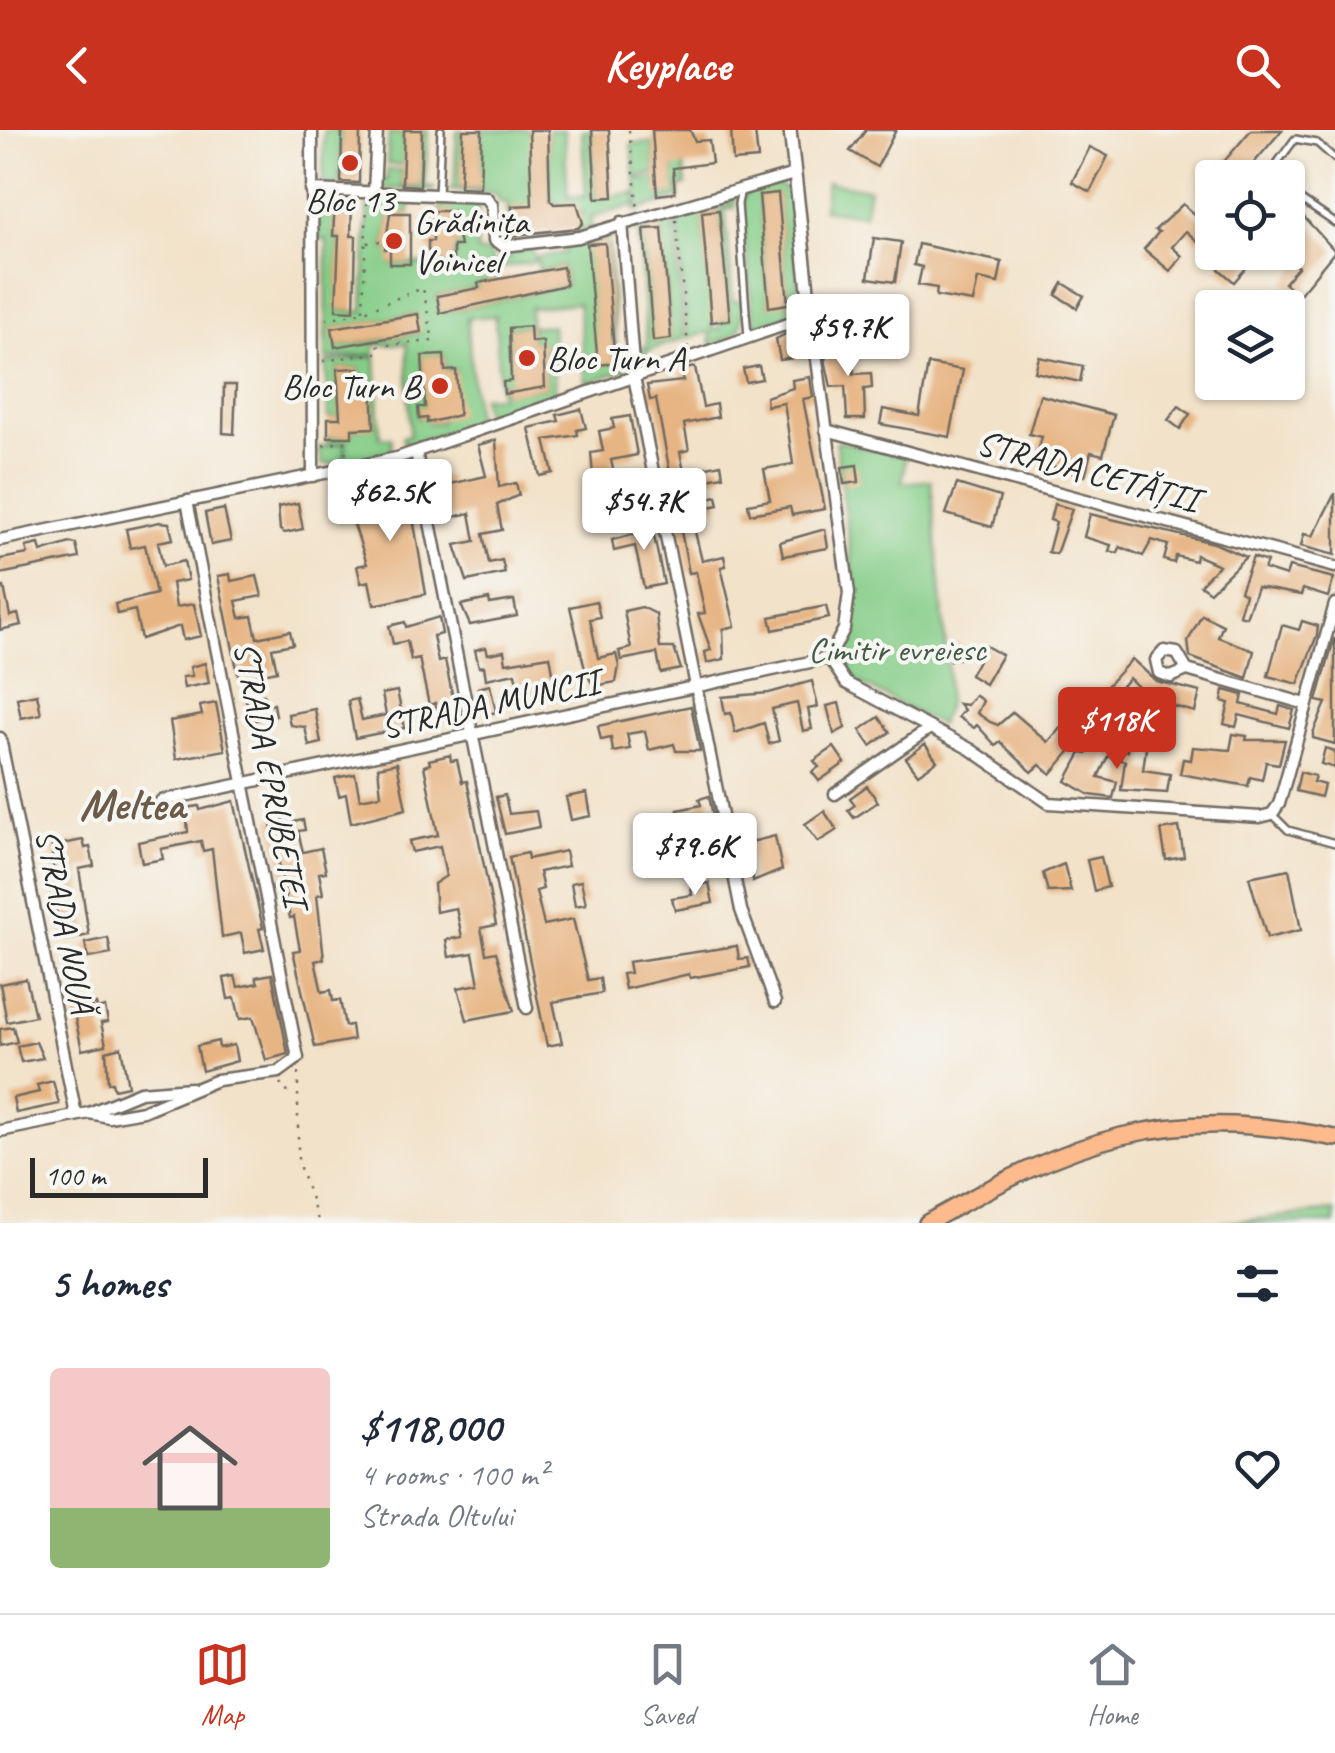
<!DOCTYPE html>
<meta charset="utf-8">
<style>
:root{--surface:#fff;--page:#f2f2f3;--text:#1f2937;--muted:#747a83;--line:#e0e1e3;--accent:#c8321e}
body{margin:0;font-family:Caveat,sans-serif;background:var(--page);color:var(--text);height:100vh;display:flex;flex-direction:column;font-size:38px;white-space:nowrap}
*{box-sizing:border-box;margin:0}
p{font-size:32px;color:var(--muted)}
.icon{flex:none;width:55px;height:55px;fill:none;stroke:currentColor;stroke-width:2;stroke-linecap:round;stroke-linejoin:round}
.map{position:relative;height:1093px;overflow:hidden}
.panel{display:flex;flex-direction:column;background:var(--surface);flex:1}
.panel>*{flex:none}
.fabs{position:absolute;left:1195px;top:30px;display:grid;gap:20px}
.fabs a{display:grid;place-items:center;width:110px;height:110px;border-radius:10px;background:var(--surface);box-shadow:0 2px 8px #0004;font-size:50px}
.scale{position:absolute;left:30px;bottom:25px;width:178px;box-sizing:border-box;padding-left:10px;border:5px solid #2b2b2b;border-top:0;font-size:28px;line-height:35px;white-space:nowrap;color:#2b2b2b;-webkit-text-stroke:8px #f6f6f2;paint-order:stroke}
.price{position:absolute;translate:-50% -85px;padding:0 22px;border-radius:10px;background:#fff;color:#222;font-size:32px;line-height:65px;filter:drop-shadow(0 2px 5px #0008)}
.price::after{content:'';position:absolute;left:50%;top:60px;width:30px;height:22px;margin-left:-15px;background:inherit;clip-path:polygon(0 0,100% 0,50% 100%)}
.price.current{background:var(--accent);color:#fff}
ul{padding:0;list-style:none}
li{display:flex;align-items:center;gap:30px;height:250px;padding:0 50px}
li+li{border-top:2px solid var(--line)}
li span{display:grid;place-items:center;flex:none;width:280px;height:200px;border-radius:10px;color:#555}
li>.icon{margin-inline-start:auto}
span .icon{width:120px;height:120px;fill:#fffc;stroke-width:1}
li b{font-size:42px}
h2{display:flex;justify-content:space-between;align-items:center;height:120px;padding:0 50px;font-size:42px}
header{display:flex;justify-content:space-between;align-items:center;height:130px;padding:0 50px;background:var(--accent);color:#fff;font-size:45px;font-weight:700}
.tabs{display:flex;justify-content:space-around;align-items:center;height:140px;border-top:2px solid var(--line);background:var(--surface);font-size:28px;color:var(--muted)}
.tabs a{display:grid;justify-items:center;gap:5px}
.tabs .current{color:var(--accent)}
.map>svg:first-child{display:block}
.green{fill:#86cd88;stroke:#587c5a;stroke-width:2.5;fill-rule:evenodd}
.building{fill:#e7b584}
.lines{fill:none;stroke-linecap:round;stroke-linejoin:round}
.service-casing{stroke:#716b62;stroke-width:10}
.minor-casing{stroke:#716b62;stroke-width:15}
.tertiary-casing{stroke:#716b62;stroke-width:16}
.trunk-casing{stroke:#716b62;stroke-width:20}
.path{stroke:#716b62;stroke-width:2.5;stroke-dasharray:2.5 8;stroke-linecap:butt}
.service{stroke:#fff;stroke-width:5}
.minor{stroke:#fff;stroke-width:10}
.tertiary{stroke:#fff;stroke-width:11}
.trunk{stroke:#fcba8d;stroke-width:15}
.poi-dot{fill:#c8321e;stroke:#f6f6f2;stroke-width:4}
.labels{text-anchor:middle;dominant-baseline:central;stroke-width:8;stroke-linejoin:round;paint-order:stroke}
.poi-label{font-size:35px;fill:#2b2b2b;stroke:#f6f6f2;text-anchor:start}
.street-label{font-size:35px;fill:#2b2b2b;stroke:#f6f6f2}
.park-label{font-size:35px;fill:#465c47;stroke:#f6f6f2}
.district-label{font-size:45px;font-weight:bold;fill:#6d5b4a;stroke:#f6f6f2}
</style>
<header><svg class="icon" aria-label="back" viewBox="0 0 24 24"><path d="M15 5l-7 7 7 7"/></svg>Keyplace<svg class="icon" aria-label="search" viewBox="0 0 24 24"><circle cx="10" cy="10" r="6"/><path d="M15 15l6 6"/></svg></header>
<div class="map">
<svg width="1335" height="1093" viewBox="0 0 1335 1093">
<rect width="100%" height="100%" fill="#f6f6f2"/>
<filter id="ink" filterUnits="userSpaceOnUse"><feTurbulence type="fractalNoise" baseFrequency=".01" numOctaves="2"/><feDisplacementMap in="SourceGraphic" scale="20" xChannelSelector="R" yChannelSelector="G"/><feConvolveMatrix kernelMatrix="1 2 1 2 8 2 1 2 1" color-interpolation-filters="sRGB"/></filter>
<filter id="wash" filterUnits="userSpaceOnUse"><feTurbulence type="fractalNoise" baseFrequency=".0048" numOctaves="4" result="noise"/><feDisplacementMap in="SourceGraphic" scale="40" xChannelSelector="R" yChannelSelector="G"/><feGaussianBlur stdDeviation="2.25" result="paint"/><feColorMatrix in="noise" values="0 0 0 0 0 0 0 0 0 0 0 0 0 0 0 0 0 1.4 0 .05"/><feComposite in="paint" operator="in"/></filter>
<g filter="url(#wash)">
<rect width="100%" height="100%" fill="#f2e2c9"/>
<g class="green">
<path d="M324,0H342L340,55H323Z"/>
<path d="M422,0H428L425,56L434,57L433,61L380,58L379,50H387V40H402V56L420,57Z"/>
<path d="M457,0H463L460,58L479,59L482,0H529L542,75L512,77L513,105L509,106L507,72H499L496,63L446,59L454,58Z"/>
<path d="M548,0H564L568,67L586,66L582,0H592L596,68L635,63L637,83L633,75L591,88L592,98L578,101L582,82L550,70Z"/>
<path d="M669,0H680L686,55L679,57L680,67L639,80L635,50L656,49L658,65L675,63Z"/>
<path d="M389,3L404,4L403,35L387,34Z"/>
<path d="M653,12L655,44L635,47L631,14Z"/>
<path d="M827,52L869,59L864,85L823,79Z"/>
<path d="M777,54L790,62L800,177L795,184L754,196L741,72L749,59ZM778,64L788,173L769,176L759,66Z"/>
<path d="M321,63L335,68L333,106H339L337,180L363,182L368,70L410,71V83H390L385,118H390L391,134H453L460,99H453V82L440,81V73L478,74L477,122H490L498,149L479,153V158L437,166L441,183L566,155L563,137L539,141L537,127L565,123L566,115L616,100L618,105L588,114L599,235L615,232L608,112L617,229H627L625,240L586,253L578,173L530,178V196L509,198L511,242L519,251L503,252L504,263L545,257L543,212H531V197L552,195L555,264L486,287L481,267L500,266L495,186L467,188L476,295L405,316L402,307L410,305L407,213L375,215V224L326,229L327,110L318,109ZM417,184L420,203L336,217L333,198ZM444,225L445,241L456,240L440,292L428,293L427,288H418V278L426,277L422,227Z"/>
<path d="M727,65H735L734,78L725,80L733,171H742C743,201 741,205 711,214L710,202L687,208L678,87L729,75ZM719,81L730,189L720,191V199L713,200L702,83Z"/>
<path d="M643,88L645,96L674,89L683,209L647,221L648,232L643,234L637,220L647,217L638,100H628L627,94ZM662,99L671,208L654,211L644,100Z"/>
<path d="M533,119L535,132L500,138V129H510V121Z"/>
<path d="M376,226L380,308L391,307L392,321L346,332V312L328,314V307H351L352,299L374,297L372,254H360L359,238L337,239L340,283L347,288H328L326,233Z"/>
<path d="M839,311L906,327L902,353L931,350L948,544L947,574L940,595L858,552L848,538L845,525L856,467L836,313Z"/>
<path d="M344,313L345,334H322L319,317Z"/>
<path d="M1335,1081V1093H1220Z"/>
</g>
<g id="blocks">
<g class="building">
<path d="M342,0H360L359,53L341,52Z"/>
<path d="M404,0H422L420,56L402,55Z"/>
<path d="M463,0H482L480,58L460,57Z"/>
<path d="M529,0H548L550,70L554,74L577,73L583,93L578,98L513,105L512,76L532,75Z"/>
<path d="M592,0H609L613,67L596,68Z"/>
<path d="M652,0H690L695,11L709,10L712,33L673,38L675,63L657,65Z"/>
<path d="M731,0H755L758,29L733,31Z"/>
<path d="M866,0H896L877,37L850,21Z"/>
<path d="M1251,0H1282L1241,48H1222L1215,42Z"/>
<path d="M1090,17L1108,26L1090,62L1072,52Z"/>
<path d="M778,63L788,174L769,177L759,65Z"/>
<path d="M335,70H352L351,106H356L354,181L336,180L339,106H333Z"/>
<path d="M1183,74L1210,97L1197,111L1186,101L1172,117L1182,126L1170,141L1144,119L1159,102L1155,100Z"/>
<path d="M719,80L730,190L711,192L702,82Z"/>
<path d="M433,81H453L460,116H453V134H433V121H428V111H433Z"/>
<path d="M1288,81L1297,89L1301,84L1335,121L1299,165L1284,153L1298,137L1288,128Z"/>
<path d="M390,83H410V134H390V118L385,119Z"/>
<path d="M662,98L671,209L653,211L644,99Z"/>
<path d="M874,108L901,112L895,152L868,148Z"/>
<path d="M605,113L615,233L598,235L587,114Z"/>
<path d="M918,114L1002,132L998,153L978,149L973,172L936,166L937,158L918,155L922,137L914,135Z"/>
<path d="M1233,122H1260L1234,152L1219,139Z"/>
<path d="M563,137L566,155L440,183L437,166L479,158L478,153Z"/>
<path d="M1063,153L1084,166L1077,178L1056,165Z"/>
<path d="M834,163L884,167L882,191L832,186Z"/>
<path d="M418,184L421,202L335,217L332,198Z"/>
<path d="M530,196L531,212L543,211L545,257L504,264L503,252L511,251L509,198Z"/>
<path d="M790,202L802,203L807,226L780,230L776,209Z"/>
<path d="M850,213L854,244L871,243L872,258L864,259L865,289H847L845,256L831,257L826,234L824,217Z"/>
<path d="M444,225L445,241L456,240L459,285L427,293V288L419,289L418,277H425L422,226Z"/>
<path d="M1039,227L1083,236L1080,252L1035,242Z"/>
<path d="M928,234L963,240L950,307L880,294L883,279L919,286Z"/>
<path d="M759,236L762,249L746,252L743,239Z"/>
<path d="M695,237L703,277L716,274L718,287L684,294L689,320L680,322L684,342L721,334L723,346L686,353L689,372L717,366L719,375L690,381L702,431L724,426L726,436L721,437L735,496L723,499L724,529L707,533L705,522L711,520L698,484L705,483L696,442L689,443L656,269L650,270L647,255L683,251L681,240Z"/>
<path d="M359,238L360,254L372,253L374,298L352,299V307H328V288H340L337,239Z"/>
<path d="M810,247L813,267L803,269L825,379L792,385L790,377L750,384L748,374L770,370L764,339L793,334L784,273L767,276L766,267L793,258L792,250Z"/>
<path d="M224,255H236L234,304L223,303Z"/>
<path d="M1040,265L1114,285L1103,325L1091,322L1085,346L1035,332L1042,307L1029,304Z"/>
<path d="M1179,276L1190,284L1180,299L1168,290Z"/>
<path d="M581,279L586,298L577,300L578,305L545,310L553,343L540,346L529,298L559,291L557,285Z"/>
<path d="M630,286L637,325L611,330L616,353L643,351L646,369L611,376L609,365L595,368L591,323L603,321L599,301L614,298L612,289Z"/>
<path d="M496,310L499,357L516,353L519,365L497,375L502,400L483,404L489,433L502,430L505,443L467,451L455,415L475,411L470,383L449,388L436,349L448,346L450,354L486,346L478,315Z"/>
<path d="M857,335L859,352L844,354L842,337Z"/>
<path d="M405,341L426,464L374,475L369,451L361,453L357,436L367,434L349,379L378,373L377,368L385,366L382,352L390,351L389,344Z"/>
<path d="M957,354L1000,367L992,397L946,384Z"/>
<path d="M1335,363V425L1301,416L1304,404L1313,406Z"/>
<path d="M298,373L303,399L285,403L280,400L278,377Z"/>
<path d="M1054,374L1072,379L1056,424L1048,422L1056,392L1050,390Z"/>
<path d="M224,379L231,411L211,415L205,383Z"/>
<path d="M1090,384L1214,413L1246,427L1210,462L1200,455L1219,435L1196,425L1195,431L1176,426L1174,433L1164,430L1168,415L1152,410L1143,426L1120,417L1118,423L1109,421L1111,415L1084,407Z"/>
<path d="M160,392L169,393L173,409L158,412L163,436L184,431L188,450L172,453L176,477L194,474L201,506L183,510L180,496L141,509L135,480L117,484L115,474L156,464L145,415L130,418L126,399Z"/>
<path d="M651,392L664,454L644,458L635,416L614,421L612,410L635,404L633,396Z"/>
<path d="M825,399L828,418L783,426L780,412Z"/>
<path d="M70,413L76,414L79,428L0,444V429L28,424L26,417L39,414L41,422Z"/>
<path d="M1253,427L1267,432L1264,439L1286,446L1289,437L1334,448L1328,467L1303,459L1301,465L1257,457L1246,487L1239,485L1245,464L1240,461Z"/>
<path d="M230,444L231,451L257,446L262,466L236,471L240,488L252,486L257,508L290,501L293,514L272,518L277,541L239,549L218,446Z"/>
<path d="M4,457L10,486L18,484L21,495L0,500V458Z"/>
<path d="M489,469L490,474L514,470L517,486L470,495L461,475Z"/>
<path d="M596,471L600,487L590,489L598,528L616,524L619,536L616,552L594,556L586,543L570,477Z"/>
<path d="M826,476L829,488L773,500L770,487Z"/>
<path d="M642,477L656,484L660,518H674L681,539L661,543L657,523L621,530L619,521L631,518L624,481Z"/>
<path d="M1202,485L1223,495L1218,507L1254,521L1247,548L1190,527L1188,511Z"/>
<path d="M439,487L442,504L433,506L438,532L445,530L457,587L439,591L435,573L429,575L419,528L411,530L407,511L393,514L389,496L405,492L406,497Z"/>
<path d="M1302,491L1318,496L1317,505L1298,554L1268,546L1282,495L1299,500Z"/>
<path d="M1334,509H1335V614L1313,608V603L1326,573L1317,571Z"/>
<path d="M960,513L963,528L950,530L948,515Z"/>
<path d="M986,516L1002,525L985,554L970,545Z"/>
<path d="M486,517L488,524L504,521L506,533L550,526L557,564L522,576L515,543L486,549L484,536L479,537L475,520Z"/>
<path d="M1132,529L1156,551L1200,562L1195,582L1173,576L1170,582L1154,576L1148,589L1139,585L1142,579L1134,575L1142,561L1129,548L1116,563L1107,556Z"/>
<path d="M205,533L209,553L184,558L182,547L192,546L190,537Z"/>
<path d="M812,551L818,577L808,579L812,599L803,601L797,573L772,579L779,611L769,614L764,593L735,603L731,583L725,584L722,567L769,563Z"/>
<path d="M490,555L496,582L484,585L478,558Z"/>
<path d="M1224,560L1243,565L1241,574L1278,584L1280,576L1294,580L1289,598L1239,585L1236,597L1224,594L1229,573L1222,571Z"/>
<path d="M397,561L405,598L355,608L348,571L357,569L362,590L386,585L382,564Z"/>
<path d="M37,564L41,584L21,588L17,568Z"/>
<path d="M264,565L269,575L274,574L276,586L250,591L246,569Z"/>
<path d="M975,565L983,571L977,583L990,592L998,595L1013,582L1048,612L1072,585L1081,593L1066,610L1074,617L1051,644L1040,635L1032,642L1000,612L996,616L977,595L974,598L958,587L964,580L959,574L967,575Z"/>
<path d="M216,573L225,620L176,629L170,591L202,585L200,576Z"/>
<path d="M839,573L845,598L834,604L827,576Z"/>
<path d="M691,576L700,621H676L674,614L649,620L645,601L627,604L630,619L613,622L611,608L601,610L598,596Z"/>
<path d="M315,579L321,613L309,616L305,597L290,595L288,584Z"/>
<path d="M879,587L890,602L871,616L860,600Z"/>
<path d="M1233,604L1247,606L1246,610H1285L1279,634L1266,632L1262,650L1250,647L1248,656L1180,644L1183,629L1191,630L1193,617L1230,620Z"/>
<path d="M1128,610L1147,611L1143,640L1170,644L1167,663L1121,660L1125,631L1108,626L1098,647L1117,652L1113,668L1090,665L1066,651L1081,623L1087,624L1093,615L1127,621Z"/>
<path d="M925,614L937,631L918,644L906,628Z"/>
<path d="M834,617L845,633L819,651L812,642L819,637L814,631Z"/>
<path d="M1325,618L1335,621V638L1321,634Z"/>
<path d="M450,625L451,631L457,630L462,652L467,651L496,795L481,798L486,824L496,822L514,881L467,890L458,858L479,854L473,823L449,827L446,810L462,807L456,778L436,782L434,754L446,746L440,716L412,722L409,711L438,705L424,636L430,634L429,630Z"/>
<path d="M397,633L406,679L351,693L346,664L339,666L335,648L355,644L360,669L381,665L378,637Z"/>
<path d="M1300,642L1315,646L1313,652L1324,655L1321,667L1296,661Z"/>
<path d="M867,656L878,672L854,688L848,680L855,675L850,668Z"/>
<path d="M587,663L591,686L571,690L566,667Z"/>
<path d="M505,665L509,684L536,681L539,697L505,704L496,667Z"/>
<path d="M709,666L721,726L697,731L690,699L665,705L667,714L655,716L651,698L680,691L678,680L701,675L699,669Z"/>
<path d="M234,671L263,798L259,799L264,819L245,823L241,803L222,807L212,719L203,721L201,711L161,719L163,729L142,733L138,712L188,702L186,678L199,676L200,680Z"/>
<path d="M824,681L837,700L818,712L805,694Z"/>
<path d="M282,686L284,694L303,690L305,700L298,701L303,722L321,718L326,742L319,743L323,764L317,765L324,829L315,831L322,862L331,860L333,871L340,870L345,896L351,895L353,910L315,917L293,821L300,820L294,787L290,788L270,689Z"/>
<path d="M1179,697L1184,727L1166,730L1161,700Z"/>
<path d="M775,706L782,740L753,752L751,712Z"/>
<path d="M83,710L85,718L90,717L94,736L79,739L89,805L66,810L55,778L52,716Z"/>
<path d="M565,721L568,736L539,742L543,759L536,761L544,795L573,789L588,850L600,848L602,863L553,872L562,913L547,916L509,727L527,723L528,729Z"/>
<path d="M1101,727L1108,757L1094,761L1087,730Z"/>
<path d="M1064,734L1071,761L1048,762L1043,743Z"/>
<path d="M1289,739L1301,800L1267,808L1249,747Z"/>
<path d="M581,751L586,774L575,776L571,753Z"/>
<path d="M709,753L713,773L675,780L672,768L692,765L691,756Z"/>
<path d="M108,808L111,824L88,828L85,813Z"/>
<path d="M737,816L739,829L748,828L750,837L690,848L689,844L625,859L622,844L630,843L628,832Z"/>
<path d="M272,844L288,924L266,930L253,887L240,889L235,868L228,869L224,848L235,846L238,857L258,853L256,847Z"/>
<path d="M26,849L35,886L7,892L0,854Z"/>
<path d="M96,874L97,879L105,877L108,892L101,893L106,915L82,920L74,883Z"/>
<path d="M13,897L17,912L0,916V899Z"/>
<path d="M218,911L219,918L234,915L237,931L202,941L197,916Z"/>
<path d="M36,912L43,928L21,932L17,916Z"/>
<path d="M121,917L128,956L114,959L112,952L108,953L106,921Z"/>
<path d="M53,951L59,974L16,983L13,968L39,962L37,955Z"/>
</g>
</g>
</g>
<g filter="url(#ink)">
<use href="#blocks" fill-opacity="0" stroke="#716b62" stroke-width="2.5"/>
<g class="lines">
<g class="service-casing">
<g id="service">
<path d="M1280,48L1278,32L1295,9L1317,13L1335,29"/>
<path d="M741,59L738,74L748,207"/>
<path d="M1288,61L1335,93"/>
<path d="M438,65L441,0"/>
<path d="M1272,684L1288,700L1335,713"/>
</g>
</g>
<g class="minor-casing">
<g id="minor">
<path d="M312,0L313,346"/>
<path d="M311,60L486,67L492,75L494,110L504,116L579,107L794,44"/>
<path d="M374,62L377,0"/>
<path d="M622,92L634,247L741,780L775,872"/>
<path d="M826,300L1335,437"/>
<path d="M416,322L527,878"/>
<path d="M0,410L397,328L811,186L849,463L844,499L829,528"/>
<path d="M1164,521L1177,523L1187,540L1171,547L1159,543L1156,530Z"/>
<path d="M829,528L846,553L970,619L1049,673L1260,687L1272,684L1279,674L1335,474"/>
<path d="M1187,540L1306,574"/>
<path d="M0,608L76,985"/>
<path d="M835,664L930,598"/>
<path d="M161,671L829,528"/>
<path d="M89,983L109,987L143,981L217,950L279,942L298,928L187,371"/>
<path d="M0,1001L89,983L140,962L191,958"/>
</g>
</g>
<g class="tertiary-casing">
<path id="tertiary" d="M790,0L811,186"/>
</g>
<g class="trunk-casing">
<path id="trunk" d="M927,1093C1075,1009 1163,973 1335,1008"/>
</g>
<g class="path">
<path d="M629,0L638,80"/>
<path d="M676,90L688,216"/>
<path d="M367,113L381,111"/>
<path d="M363,180L367,73"/>
<path d="M323,231L376,223L375,216L433,211L423,158L362,182L327,189"/>
<path d="M323,315L345,312L346,327"/>
<path d="M298,943V1032L319,1093"/>
<path d="M280,953L285,961L296,964"/>
</g>
<use href="#service" class="service"/>
<use href="#minor" class="minor"/>
<use href="#tertiary" class="tertiary"/>
<use href="#trunk" class="trunk"/>
</g>
</g>
<g class="poi-dot">
<circle cx="350" cy="33" r="10"/>
<circle cx="394" cy="111" r="10"/>
<circle cx="527" cy="228" r="10"/>
<circle cx="440" cy="256" r="10"/>
</g>
<g class="labels">
<g class="poi-label">
<text x="350" y="70" text-anchor="middle">Bloc 13</text>
<text x="414" y="91">Grădinița<tspan x="414" dy="40">Voinicel</tspan></text>
<text x="547" y="228">Bloc Turn A</text>
<text x="420" y="256" text-anchor="end">Bloc Turn B</text>
</g>
<g class="street-label">
<text transform="translate(1088 341) rotate(15)">STRADA CETĂȚII</text>
<text transform="translate(490 574) rotate(-12)">STRADA MUNCII</text>
<text transform="translate(271 644) rotate(79)">STRADA EPRUBETEI</text>
<text transform="translate(65 791) rotate(79)">STRADA NOUĂ</text>
</g>
<g class="park-label">
<text x="897" y="519">Cimitir evreiesc</text>
</g>
<g class="district-label">
<text x="132" y="674">Meltea</text>
</g>
</g>
</svg>
<div class="fabs">
<a><svg class="icon" aria-label="locate" viewBox="0 0 24 24"><circle cx="12" cy="12" r="6"/><path d="M12 2v4M12 18v4M2 12h4M18 12h4"/></svg></a>
<a><svg class="icon" aria-label="layers" viewBox="0 0 24 24"><path d="M12 4l9 5-9 5-9-5zM3 14l9 5 9-5"/></svg></a>
</div>
<div class="scale">100 m</div>
<b class="price" style="left:848px;top:249px">$59.7K</b>
<b class="price" style="left:390px;top:414px">$62.5K</b>
<b class="price" style="left:644px;top:423px">$54.7K</b>
<b class="price current" style="left:1117px;top:642px">$118K</b>
<b class="price" style="left:695px;top:768px">$79.6K</b>
</div>
<section class="panel">
<h2>5 homes<svg class="icon" aria-label="filters" viewBox="0 0 24 24"><path d="M4 7h16M4 17h16"/><circle cx="9" cy="7" r="2"/><circle cx="15" cy="17" r="2"/></svg></h2>
<ul>
<li><span style="background:linear-gradient(#f6c9c9 70%,#8fb573 0)"><svg class="icon" aria-label="home" viewBox="0 0 24 24"><path d="M3 11l9-7 9 7M6 9v11h12V9"/></svg></span><div><b>$118,000</b><p>4 rooms · 100 m²</p><p>Strada Oltului</p></div><svg class="icon" aria-label="heart" viewBox="0 0 24 24"><path d="M12 20l-8-8c-3-5 5-10 8-4 3-6 11-1 8 4z"/></svg></li>
</ul>
</section>
<nav class="tabs">
<a class="current"><svg class="icon" aria-label="map" viewBox="0 0 24 24"><path d="M3 6l6-2 6 2 6-2v14l-6 2-6-2-6 2zM9 4v14M15 6v14"/></svg>Map</a>
<a><svg class="icon" aria-label="saved" viewBox="0 0 24 24"><path d="M7 4h10v16l-5-4-5 4z"/></svg>Saved</a>
<a><svg class="icon" aria-label="home" viewBox="0 0 24 24"><path d="M3 11l9-7 9 7M6 9v11h12V9"/></svg>Home</a>
</nav>
